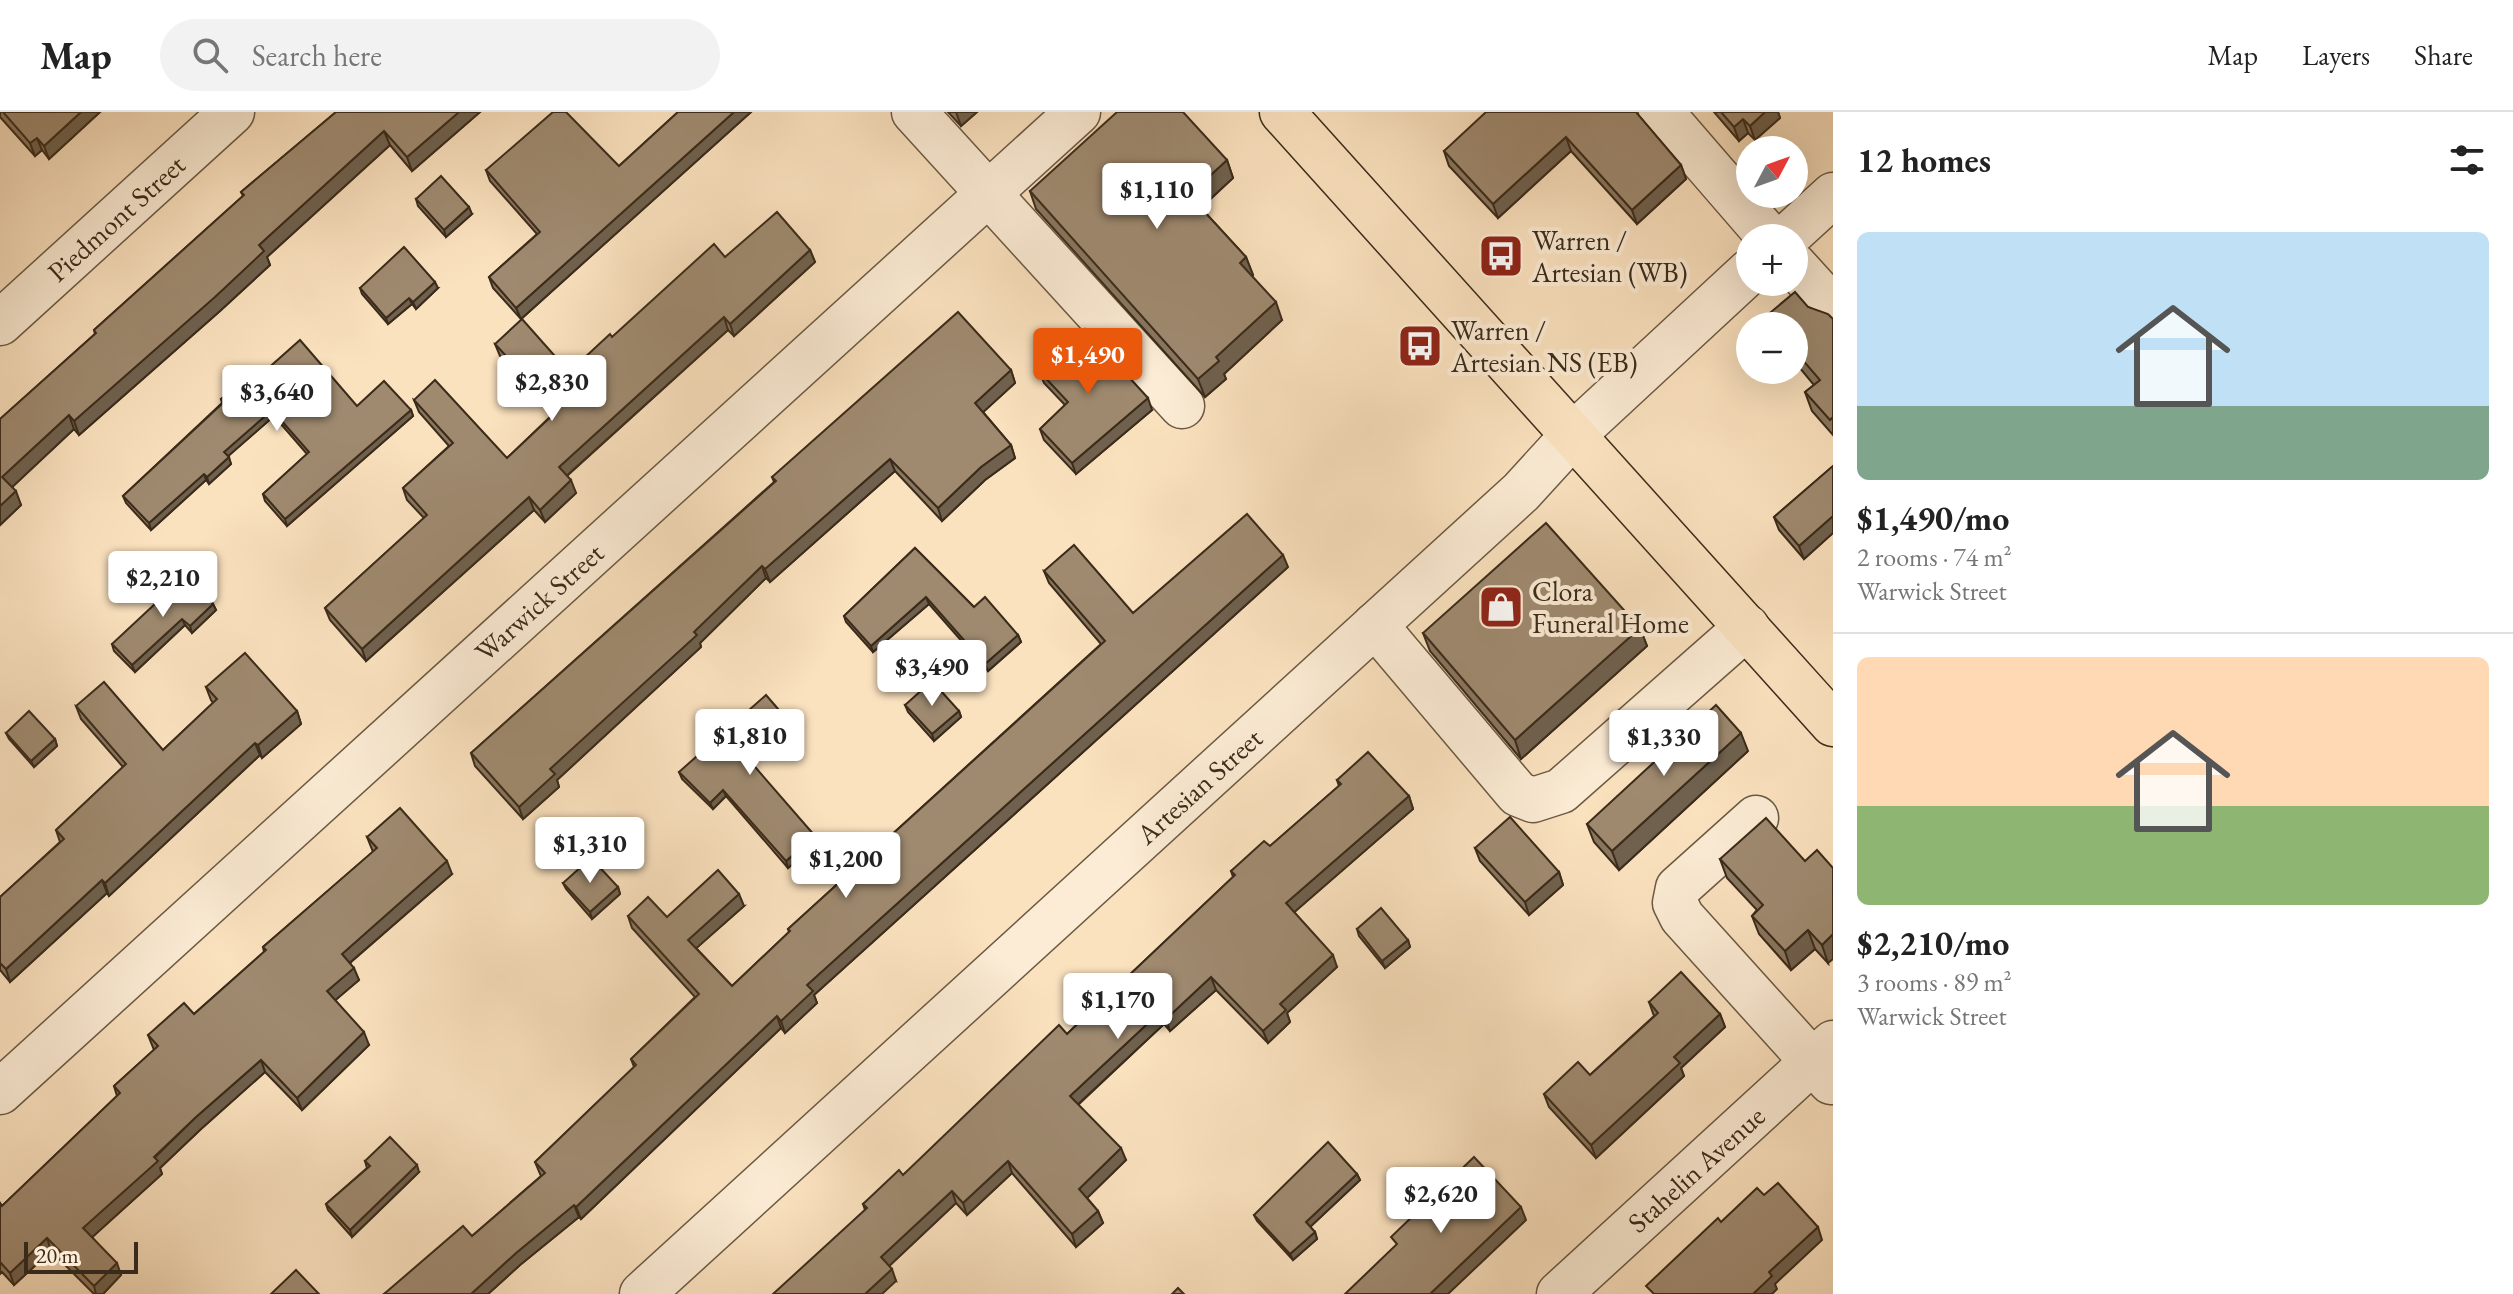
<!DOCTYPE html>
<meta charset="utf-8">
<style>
:root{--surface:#fff;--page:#f2f2f2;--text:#222;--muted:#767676;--line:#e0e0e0;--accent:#ea580c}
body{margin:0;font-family:"EB Garamond",serif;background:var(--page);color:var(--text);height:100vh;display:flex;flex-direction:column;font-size:30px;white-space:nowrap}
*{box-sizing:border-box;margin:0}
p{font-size:26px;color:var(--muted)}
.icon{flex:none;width:44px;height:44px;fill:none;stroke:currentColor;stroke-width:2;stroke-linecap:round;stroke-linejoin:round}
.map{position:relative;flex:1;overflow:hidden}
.panel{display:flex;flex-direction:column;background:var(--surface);width:680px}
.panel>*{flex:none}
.needle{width:52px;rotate:49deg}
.tools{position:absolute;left:1736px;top:24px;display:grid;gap:16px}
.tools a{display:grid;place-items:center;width:72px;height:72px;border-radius:50%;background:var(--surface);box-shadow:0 8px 32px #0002;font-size:40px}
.scale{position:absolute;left:24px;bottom:20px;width:114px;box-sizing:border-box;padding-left:8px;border:4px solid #3b2b1a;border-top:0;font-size:22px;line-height:28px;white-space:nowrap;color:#3b2b1a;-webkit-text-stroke:6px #fcecd5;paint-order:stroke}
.price{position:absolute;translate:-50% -68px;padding:0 18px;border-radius:8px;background:#fff;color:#222;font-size:26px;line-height:52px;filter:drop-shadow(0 2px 4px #0008)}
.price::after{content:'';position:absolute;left:50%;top:48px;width:24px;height:18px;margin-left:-12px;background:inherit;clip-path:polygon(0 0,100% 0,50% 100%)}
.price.current{background:var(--accent);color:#fff}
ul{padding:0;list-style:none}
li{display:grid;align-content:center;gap:16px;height:424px;padding:0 24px}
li+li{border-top:2px solid var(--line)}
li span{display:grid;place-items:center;height:248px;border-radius:12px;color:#555}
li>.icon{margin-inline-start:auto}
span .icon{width:144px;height:144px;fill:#fffc;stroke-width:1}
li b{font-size:34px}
h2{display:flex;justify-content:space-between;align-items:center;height:96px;padding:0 24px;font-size:34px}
header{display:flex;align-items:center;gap:48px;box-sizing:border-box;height:112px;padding:0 40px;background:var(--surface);border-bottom:2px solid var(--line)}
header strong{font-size:38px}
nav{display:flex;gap:44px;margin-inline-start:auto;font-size:28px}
.search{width:560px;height:72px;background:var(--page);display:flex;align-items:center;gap:20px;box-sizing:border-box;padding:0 28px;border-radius:44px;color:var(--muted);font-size:30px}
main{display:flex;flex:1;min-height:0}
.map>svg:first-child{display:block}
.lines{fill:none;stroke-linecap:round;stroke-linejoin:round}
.minor-casing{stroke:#6b5943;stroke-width:47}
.major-casing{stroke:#3b2b1a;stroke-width:47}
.minor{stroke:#fcecd5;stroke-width:44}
.major{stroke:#fbe2bf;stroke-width:44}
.wall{fill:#897760;stroke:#3b2b1a;stroke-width:2}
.shaded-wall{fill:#6f614e;stroke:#3b2b1a;stroke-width:2}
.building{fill:#9f8a70;stroke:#3b2b1a;stroke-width:2}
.labels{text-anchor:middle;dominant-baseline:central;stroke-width:8;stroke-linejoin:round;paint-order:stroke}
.street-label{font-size:28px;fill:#3b2b1a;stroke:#fcecd5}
.poi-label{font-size:28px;fill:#3b2b1a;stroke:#fcecd5;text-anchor:start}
</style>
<header>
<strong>Map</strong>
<div class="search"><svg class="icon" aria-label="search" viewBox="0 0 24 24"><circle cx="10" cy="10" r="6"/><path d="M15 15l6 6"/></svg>Search here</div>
<nav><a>Map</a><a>Layers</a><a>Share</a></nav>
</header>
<main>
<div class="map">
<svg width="1833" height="1182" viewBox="0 0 1833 1182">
<rect width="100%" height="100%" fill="#fbe2bf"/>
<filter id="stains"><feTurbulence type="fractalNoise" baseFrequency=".0025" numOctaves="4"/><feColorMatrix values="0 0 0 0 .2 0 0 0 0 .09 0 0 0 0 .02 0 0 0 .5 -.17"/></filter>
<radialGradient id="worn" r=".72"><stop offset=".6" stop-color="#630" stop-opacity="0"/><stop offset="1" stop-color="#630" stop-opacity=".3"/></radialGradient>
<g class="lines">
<g class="minor-casing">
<g id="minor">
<path d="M914,0L1182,294"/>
<path d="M1661,0L1770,126"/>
<path d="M1786,126L1833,83"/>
<path d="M1794,153L1833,196"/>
<path d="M0,211L232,0"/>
<path d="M1375,513L1518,682L1533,688L1561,679L1747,515"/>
<path d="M1756,706L1678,776L1675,791L1682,805L1831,970"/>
<path d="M0,980L1078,0"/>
<path d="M642,1182L1521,380L1574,322L1750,159"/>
<path d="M1559,1182L1833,931"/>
</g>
</g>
<g class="major-casing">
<path id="major" d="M1282,0L1833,612"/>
</g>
<use href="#minor" class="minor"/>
<use href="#major" class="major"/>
</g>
<g class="wall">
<path d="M0,0H100L49,47L42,38L35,44L0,5Z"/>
<path d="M336,0H480L412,59L390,33L267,145L270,153L220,199L79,323L74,317L12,375L21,393L0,413V307L95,222L94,218L243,84L241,80Z"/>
<path d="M678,0H751L521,207L493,176L489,165L537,122L490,69L486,58L619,54Z"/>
<path d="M948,0H977L961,14Z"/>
<path d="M1714,0H1778L1780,6L1755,28L1748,21L1739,29Z"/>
<path d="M1637,2L1681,53L1686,67L1637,112L1571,39L1498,106L1449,54L1444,39Z"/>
<path d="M1227,48L1233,66L1201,96L1246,145L1253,163L1252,164L1282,208L1224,262L1226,267L1205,285L1036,97L1030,79Z"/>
<path d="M416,87L472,102L446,125L418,94Z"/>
<path d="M810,138L815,150L734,224L728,218L567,364L576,381L545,410L534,398L366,549L330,508L325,496L424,406L407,388L403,376L449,334L419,300L414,288L507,346L553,302L500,244L495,232L569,260L612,225L725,145Z"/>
<path d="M360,176H438L416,197L412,192L388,212L362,182Z"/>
<path d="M1808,195L1833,207V323L1812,299L1805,280L1814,273L1794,249V214H1768L1765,205Z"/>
<path d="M1011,258L1015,271L983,300L1011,333L1015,346L985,368L942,409L895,359L770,470L766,466L700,531L701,535L557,668L559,675L523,707L475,654L471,641L774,370L772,365Z"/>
<path d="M1039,259L1152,298L1076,362L1044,328L1040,317L1065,293L1044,271Z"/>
<path d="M256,267L357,294L411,298L413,304L287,414L265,389L263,382L307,342L274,304L228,344L231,352L209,372L206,368L151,418L126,391L123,384L222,291L221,287Z"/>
<path d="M1833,354V421L1804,447L1779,418L1774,405Z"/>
<path d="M915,436L974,495L1018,523L1021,530L988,559L929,492L873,540L846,510L844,504Z"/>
<path d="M1288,455L814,883L817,891L785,921L781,916L581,1107L579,1105L520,1153L488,1182H384L472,1124L541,1064L535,1050L634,955L631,947L695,885L632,816L628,804L667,805L744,794L696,836L732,874L789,820L788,817L1101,532L1049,471L1044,459L1133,501Z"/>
<path d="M213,492L216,498L192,521L185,513L135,560L114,539L112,532Z"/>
<path d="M1640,516L1647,534L1521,647L1430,539L1423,521Z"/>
<path d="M206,575L297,599L301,612L262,646L260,643L109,784L107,781L10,870L0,858V785L60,730L56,718L123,655L81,607L76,594L163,638L213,591L211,588Z"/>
<path d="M905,593L959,599L961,605L934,629L908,600Z"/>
<path d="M791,612L793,618L753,653L817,731L788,756L726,684L713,697L682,667L679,660Z"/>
<path d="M6,621L55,627L57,634L34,655L9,627Z"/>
<path d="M1748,639L1619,758L1594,730L1587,712Z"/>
<path d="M1337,668L1409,684L1413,697L1294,800L1337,855L1287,901L1290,910L1268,931L1216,878L1170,919L1164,912L1078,993L1126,1048L1087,1086L1098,1099L1103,1111L1076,1135L1012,1061L967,1103L956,1091L889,1154L896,1169L821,1140L865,1098L863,1092L903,1063L1067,922L1233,765L1231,759L1270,734L1339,674Z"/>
<path d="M367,725L452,762L350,851L359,868L335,888L369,933L302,998L265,960L201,1017L160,1056L162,1062L92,1125L121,1163L103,1182H94L51,1139L14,1173L2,1160L0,1162V1091L2,1094L117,984L114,974L154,938L148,923L194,902L264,840L263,835L373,740Z"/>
<path d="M1475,736L1559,760L1563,773L1529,803L1480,749Z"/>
<path d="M1720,747L1805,749L1828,851L1815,837L1791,858L1759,822L1752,804L1757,798L1727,766Z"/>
<path d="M563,771L618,775L620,782L592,807L566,777Z"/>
<path d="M1357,817L1408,828L1410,835L1385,856L1359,824Z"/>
<path d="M1649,890L1720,902L1725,915L1681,956L1684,964L1596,1046L1549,995L1544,982L1590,963L1654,904Z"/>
<path d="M365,1049L419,1060L352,1125L328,1098L326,1092L367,1056Z"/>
<path d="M1357,1062L1360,1068L1310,1115L1315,1120L1317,1127L1293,1148L1257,1109L1254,1103Z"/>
</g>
<g class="shaded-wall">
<path d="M81,0H100L49,47L44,34Z"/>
<path d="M459,0H480L412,59L407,45Z"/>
<path d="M734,0H751L521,207L516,196Z"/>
<path d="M956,0H977L961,14Z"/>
<path d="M1765,0H1778L1780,6L1755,28L1750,14Z"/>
<path d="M1743,7L1748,21L1739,29L1734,15Z"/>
<path d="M384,19L390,33L267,145L270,153L220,199L79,323L74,309L259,133Z"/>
<path d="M1566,25L1571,39L1498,106L1493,92Z"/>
<path d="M37,26L42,38L35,44L30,31Z"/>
<path d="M1227,48L1233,66L1195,101L1189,83Z"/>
<path d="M1681,53L1686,67L1637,112L1632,98Z"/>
<path d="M469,95L472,102L446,125L444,118Z"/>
<path d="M810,138L815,150L734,224L730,212Z"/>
<path d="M1246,145L1253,163L1246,169L1240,151Z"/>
<path d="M435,170L438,176L416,197L413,190Z"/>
<path d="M409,186L412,192L388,212L386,206Z"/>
<path d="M1276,190L1282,208L1224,262L1226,267L1205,285L1198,267L1216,245Z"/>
<path d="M724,205L728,218L563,367L559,355Z"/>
<path d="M1011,258L1015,271L979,304L975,291Z"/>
<path d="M1148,286L1152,298L1076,362L1072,351Z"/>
<path d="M272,298L274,304L226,346L224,340Z"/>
<path d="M411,298L413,304L287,414L285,407Z"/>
<path d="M69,303L74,317L8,379L2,365Z"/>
<path d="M1011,333L1015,346L985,368L942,409L938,396L981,355Z"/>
<path d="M229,345L231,352L209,372L207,365Z"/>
<path d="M890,347L895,359L770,470L765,457Z"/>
<path d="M204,362L206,368L151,418L149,411Z"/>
<path d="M571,368L576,381L545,410L540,398Z"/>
<path d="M16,379L21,393L0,413V394Z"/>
<path d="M529,385L534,398L366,549L362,537Z"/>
<path d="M1833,404V421L1804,447L1799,434Z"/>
<path d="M1283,443L1288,455L814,883L817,891L785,921L781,909L807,873Z"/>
<path d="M762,454L766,466L700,531L701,535L557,668L559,675L523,707L519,695L550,657Z"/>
<path d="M926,485L929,492L873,540L871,534Z"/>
<path d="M213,492L216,498L192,521L190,514Z"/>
<path d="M182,507L185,513L135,560L132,553Z"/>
<path d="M1640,516L1647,534L1521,647L1515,628Z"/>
<path d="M1018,523L1021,530L988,559L985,552Z"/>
<path d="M297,599L301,612L262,646L258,633Z"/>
<path d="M959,599L961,605L934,629L932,622Z"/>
<path d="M791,612L793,618L751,655L749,648Z"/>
<path d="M1741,621L1748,639L1619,758L1612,739Z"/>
<path d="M55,627L57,634L34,655L31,649Z"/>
<path d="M255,631L260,643L109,784L105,771Z"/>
<path d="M723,678L726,684L713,697L710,691Z"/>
<path d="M1409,684L1413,697L1291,803L1286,791Z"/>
<path d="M815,724L817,731L788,756L786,749Z"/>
<path d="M447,749L452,762L346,854L342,842Z"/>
<path d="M1559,760L1563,773L1529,803L1525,790Z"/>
<path d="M102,768L107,781L10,870L6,857Z"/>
<path d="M618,775L620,782L592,807L590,800Z"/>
<path d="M739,782L744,794L692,840L688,828Z"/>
<path d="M1808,818L1815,837L1791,858L1785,839Z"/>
<path d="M1833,822V847L1828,851L1822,833Z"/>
<path d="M1408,828L1410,835L1385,856L1382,849Z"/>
<path d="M1333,843L1337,855L1287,901L1290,910L1268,931L1263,919L1280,892Z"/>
<path d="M354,856L359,868L332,891L327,879Z"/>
<path d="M1211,865L1216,878L1170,919L1166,907Z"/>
<path d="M1160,900L1164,912L1074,996L1070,984Z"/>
<path d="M1720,902L1725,915L1681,956L1684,964L1596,1046L1591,1033L1674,945Z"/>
<path d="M777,904L781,916L581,1107L576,1095Z"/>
<path d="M364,920L369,933L302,998L297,986Z"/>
<path d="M261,948L265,960L201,1017L160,1056L162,1062L88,1129L83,1116L196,1005Z"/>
<path d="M1121,1036L1126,1048L1084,1089L1079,1077Z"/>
<path d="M1008,1049L1012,1061L967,1103L963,1091Z"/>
<path d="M417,1053L419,1060L352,1125L350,1118Z"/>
<path d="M1357,1062L1360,1068L1308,1117L1306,1110Z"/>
<path d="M952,1079L956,1091L886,1157L881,1145Z"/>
<path d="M574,1093L579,1105L520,1153L488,1182H471L516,1141Z"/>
<path d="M1521,1095L1526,1108L1448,1182H1430Z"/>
<path d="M1098,1099L1103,1111L1076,1135L1072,1122Z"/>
<path d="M1818,1115L1822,1128L1775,1172L1777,1177L1772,1182H1753L1769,1160Z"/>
<path d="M1315,1120L1317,1127L1293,1148L1290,1142Z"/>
<path d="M47,1126L51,1139L14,1173L10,1161Z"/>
<path d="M117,1151L121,1163L103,1182H96L94,1174Z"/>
<path d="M892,1157L896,1169L882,1182H865Z"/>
</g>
<g class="building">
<path d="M3,0H81L44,34L37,26L30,31Z"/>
<path d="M336,0H459L407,45L384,19L259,133L264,139L215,185L74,309L69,303L2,365L16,379L0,394V307L96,221L94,218L244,83L241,80Z"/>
<path d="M553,0H566L619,54L678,0H734L516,196L489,165L540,120L486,58Z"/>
<path d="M1117,0H1183L1227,48L1189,83L1246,145L1240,151L1276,190L1216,245L1219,249L1198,267L1030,79Z"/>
<path d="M1486,0H1636L1681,53L1632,98L1566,25L1493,92L1444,39Z"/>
<path d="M1721,0H1765L1750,14L1743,7L1734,15Z"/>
<path d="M441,64L469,95L444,118L416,87Z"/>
<path d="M777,100L810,138L730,212L724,205L559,355L571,368L540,398L529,385L362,537L325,496L427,403L403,376L453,331L414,288L435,268L507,346L557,299L495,232L522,207L569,260L610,222L612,225L714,132L725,145Z"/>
<path d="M404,135L435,170L413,190L409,186L386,206L360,176Z"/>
<path d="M1795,180L1808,195L1828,202L1833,207V305L1830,308L1805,280L1820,268L1794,238V214H1773L1765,205Z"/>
<path d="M958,200L1011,258L975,291L1011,333L981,355L938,396L890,347L765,457L762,454L694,520L697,523L550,657L555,662L519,695L471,641L776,369L772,365Z"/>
<path d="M1085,217L1148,286L1072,351L1040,317L1068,290L1039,259Z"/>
<path d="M300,228L357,294L384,269L411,298L285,407L263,382L309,340L272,298L224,340L229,345L207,365L204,362L149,411L123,384L224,290L221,287L251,261L256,267Z"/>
<path d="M1833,354V404L1799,434L1774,405Z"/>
<path d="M1247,402L1283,443L807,873L813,879L781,909L777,904L576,1095L574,1093L516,1141L471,1182H384L463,1114L472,1124L545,1061L535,1050L636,953L631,947L699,882L628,804L648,785L667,805L718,758L739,782L688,828L732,874L790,819L788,817L1105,529L1044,459L1074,433L1133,501Z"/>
<path d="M1546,411L1640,516L1515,628L1423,521Z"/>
<path d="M915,436L974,495L985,485L1018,523L985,552L926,485L871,534L844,504Z"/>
<path d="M186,463L213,492L190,514L182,507L132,553L112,532Z"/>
<path d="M245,541L297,599L258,633L255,631L105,771L102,768L6,857L0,851V785L64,727L56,718L126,652L76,594L104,570L163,638L217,587L206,575Z"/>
<path d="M932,569L959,599L932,622L905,593Z"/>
<path d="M766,583L791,612L749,648L815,724L786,749L723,678L710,691L679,660Z"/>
<path d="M1716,593L1741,621L1612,739L1587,712Z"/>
<path d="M29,599L55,627L31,649L6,621Z"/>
<path d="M1368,640L1409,684L1286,791L1333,843L1280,892L1286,898L1263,919L1211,865L1166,907L1160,900L1070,984L1121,1036L1079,1077L1098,1099L1072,1122L1008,1049L963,1091L952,1079L881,1145L892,1157L865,1182H773L867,1096L863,1092L899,1058L903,1063L1059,913L1067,922L1235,763L1231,759L1264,729L1270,734L1341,672L1337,668Z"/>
<path d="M400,696L447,749L342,842L354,856L327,879L364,920L297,986L261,948L196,1005L154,1045L158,1049L83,1116L117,1151L94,1174L47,1126L10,1161L0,1150V1091L2,1094L120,981L114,974L158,934L148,923L184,891L194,902L266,838L263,835L377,736L367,725Z"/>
<path d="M1510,705L1559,760L1525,790L1475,736Z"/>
<path d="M1766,706L1805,749L1817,738L1833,756V822L1822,833L1808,818L1785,839L1752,804L1763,793L1720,747Z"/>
<path d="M591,746L618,775L590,800L563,771Z"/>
<path d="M1381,796L1408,828L1382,849L1357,817Z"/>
<path d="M1681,860L1720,902L1674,945L1680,951L1591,1033L1544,982L1578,950L1590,963L1658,901L1649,890Z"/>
<path d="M390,1025L417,1053L350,1118L326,1092L370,1054L365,1049Z"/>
<path d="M1328,1030L1357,1062L1306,1110L1315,1120L1290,1142L1254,1103Z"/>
<path d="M1474,1045L1521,1095L1430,1182H1345L1397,1132L1391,1125Z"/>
<path d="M1778,1071L1818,1115L1769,1160L1772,1164L1753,1182H1654L1646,1174L1718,1106L1721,1110L1757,1076L1764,1083Z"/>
<path d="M296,1158L319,1182H271Z"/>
<path d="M1178,1176L1184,1182H1172Z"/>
</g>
<defs>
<g id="bus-square" transform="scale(2.3)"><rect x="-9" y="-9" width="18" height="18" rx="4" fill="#8f2418" stroke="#fcecd5"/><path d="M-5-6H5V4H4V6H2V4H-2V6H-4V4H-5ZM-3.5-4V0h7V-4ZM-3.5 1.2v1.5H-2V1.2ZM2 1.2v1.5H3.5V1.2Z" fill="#fff"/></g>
<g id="shop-square" transform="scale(2.3)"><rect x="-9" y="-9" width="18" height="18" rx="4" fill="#8f2418" stroke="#fcecd5"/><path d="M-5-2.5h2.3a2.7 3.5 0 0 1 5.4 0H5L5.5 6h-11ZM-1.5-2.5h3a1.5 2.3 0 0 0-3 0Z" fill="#fff"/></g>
</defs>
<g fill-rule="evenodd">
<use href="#bus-square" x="1501" y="144"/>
<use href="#bus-square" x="1420" y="234"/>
<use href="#shop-square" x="1501" y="495"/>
</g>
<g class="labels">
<g class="street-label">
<text transform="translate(116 106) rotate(-42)">Piedmont Street</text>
<text transform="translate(539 490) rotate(-42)">Warwick Street</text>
<text transform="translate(1199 674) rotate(-42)">Artesian Street</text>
<text transform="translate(1696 1057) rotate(-42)">Stahelin Avenue</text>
</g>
<g class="poi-label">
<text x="1532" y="128">Warren /<tspan x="1532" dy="32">Artesian (WB)</tspan></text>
<text x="1451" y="218">Warren /<tspan x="1451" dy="32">Artesian NS (EB)</tspan></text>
<text x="1532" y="479">Clora<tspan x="1532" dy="32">Funeral Home</tspan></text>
</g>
</g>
<rect width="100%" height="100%" filter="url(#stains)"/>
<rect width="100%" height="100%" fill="url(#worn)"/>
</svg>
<div class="tools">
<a><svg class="needle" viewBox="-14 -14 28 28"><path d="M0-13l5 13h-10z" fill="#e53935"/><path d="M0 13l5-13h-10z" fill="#767676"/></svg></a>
<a>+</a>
<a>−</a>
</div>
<div class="scale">20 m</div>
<b class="price" style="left:1157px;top:119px">$1,110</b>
<b class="price current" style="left:1088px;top:284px">$1,490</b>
<b class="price" style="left:552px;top:311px">$2,830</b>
<b class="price" style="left:277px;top:321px">$3,640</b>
<b class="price" style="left:163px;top:507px">$2,210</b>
<b class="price" style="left:932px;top:596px">$3,490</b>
<b class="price" style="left:750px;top:665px">$1,810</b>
<b class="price" style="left:1664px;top:666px">$1,330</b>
<b class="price" style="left:590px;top:773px">$1,310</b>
<b class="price" style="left:846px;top:788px">$1,200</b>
<b class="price" style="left:1118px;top:929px">$1,170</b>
<b class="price" style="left:1441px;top:1123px">$2,620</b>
</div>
<section class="panel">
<h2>12 homes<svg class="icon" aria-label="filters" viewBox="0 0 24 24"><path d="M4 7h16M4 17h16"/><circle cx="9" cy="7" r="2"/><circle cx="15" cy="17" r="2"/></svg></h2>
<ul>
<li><span style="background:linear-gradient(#bfe0f5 70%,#7fa58c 0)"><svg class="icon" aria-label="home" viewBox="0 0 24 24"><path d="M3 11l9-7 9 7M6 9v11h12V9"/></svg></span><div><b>$1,490/mo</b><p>2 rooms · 74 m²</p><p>Warwick Street</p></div></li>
<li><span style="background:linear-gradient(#ffd9b3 60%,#8fb573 0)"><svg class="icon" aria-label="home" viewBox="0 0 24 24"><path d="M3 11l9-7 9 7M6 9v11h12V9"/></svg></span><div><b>$2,210/mo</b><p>3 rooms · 89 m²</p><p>Warwick Street</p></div></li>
</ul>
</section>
</main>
